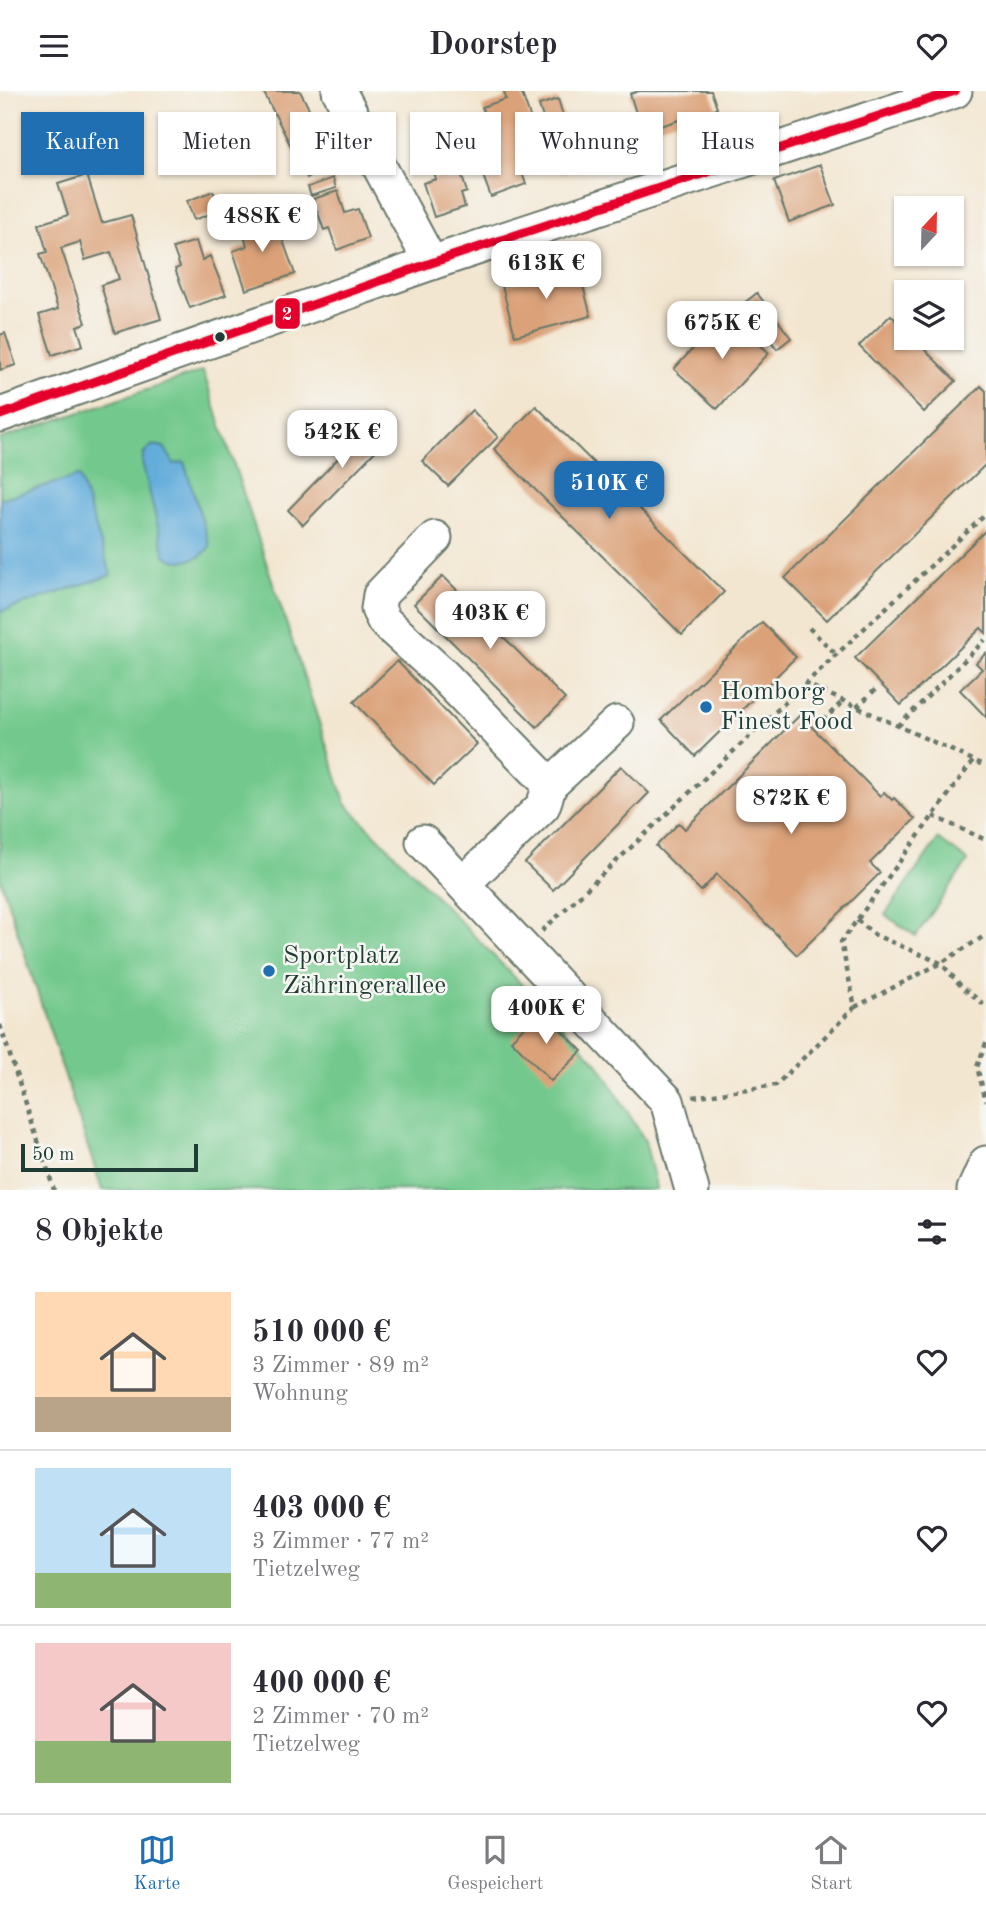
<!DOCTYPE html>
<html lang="de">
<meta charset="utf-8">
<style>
:root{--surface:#fff;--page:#f2f2f3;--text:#2b2b33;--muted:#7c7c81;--line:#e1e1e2;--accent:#1f6fb2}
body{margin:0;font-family:"Old Standard TT",serif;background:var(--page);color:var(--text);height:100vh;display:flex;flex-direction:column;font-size:26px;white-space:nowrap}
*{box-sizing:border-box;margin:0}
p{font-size:23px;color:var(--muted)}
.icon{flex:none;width:38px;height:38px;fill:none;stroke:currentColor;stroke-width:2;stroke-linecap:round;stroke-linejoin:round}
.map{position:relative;height:1099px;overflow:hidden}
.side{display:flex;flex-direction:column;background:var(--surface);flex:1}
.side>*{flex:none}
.top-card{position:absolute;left:21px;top:21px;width:945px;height:63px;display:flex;gap:14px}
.needle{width:46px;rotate:22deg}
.buttons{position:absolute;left:894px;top:105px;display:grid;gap:14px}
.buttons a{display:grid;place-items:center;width:70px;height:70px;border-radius:0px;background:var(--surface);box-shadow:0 2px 5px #0004;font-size:35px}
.scale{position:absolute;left:21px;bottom:18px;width:177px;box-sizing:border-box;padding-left:7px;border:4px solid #1f3d34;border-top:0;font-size:19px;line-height:24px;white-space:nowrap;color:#1f3d34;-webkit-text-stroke:5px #f6f6f2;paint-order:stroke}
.price{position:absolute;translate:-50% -60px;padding:0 16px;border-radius:14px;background:#fff;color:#222;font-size:23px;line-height:46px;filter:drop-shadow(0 2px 4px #0008)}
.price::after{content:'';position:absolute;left:50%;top:42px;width:21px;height:16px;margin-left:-10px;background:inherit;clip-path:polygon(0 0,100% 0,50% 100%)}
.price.on{background:var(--accent);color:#fff}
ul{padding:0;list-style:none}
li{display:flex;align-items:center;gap:21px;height:175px;padding:0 35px}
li+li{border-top:2px solid var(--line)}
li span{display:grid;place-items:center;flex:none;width:196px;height:140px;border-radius:0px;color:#555}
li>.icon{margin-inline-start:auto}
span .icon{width:84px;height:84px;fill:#fffc;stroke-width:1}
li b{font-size:30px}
h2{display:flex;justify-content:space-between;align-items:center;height:84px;padding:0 35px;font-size:30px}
.tag{padding:0 24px;border-radius:0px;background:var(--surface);box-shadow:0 2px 5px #0004;font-size:24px;line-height:63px}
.tag.on{background:var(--accent);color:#fff}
header{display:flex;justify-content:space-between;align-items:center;height:91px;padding:0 35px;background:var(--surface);font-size:32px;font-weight:700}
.dock{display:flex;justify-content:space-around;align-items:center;height:98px;border-top:2px solid var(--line);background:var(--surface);font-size:19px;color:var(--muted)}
.dock a{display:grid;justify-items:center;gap:4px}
.dock .on{color:var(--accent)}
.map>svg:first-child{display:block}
.green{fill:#73c98d;stroke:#498360;stroke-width:2}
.water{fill:#63addb;stroke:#417588;stroke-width:2}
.building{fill:#dba279}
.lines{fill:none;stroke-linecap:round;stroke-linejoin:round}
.minor-casing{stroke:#69786b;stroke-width:37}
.path{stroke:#69786b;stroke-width:4.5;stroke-dasharray:5 5;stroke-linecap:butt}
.minor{stroke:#fff;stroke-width:33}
.bus-1-casing{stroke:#f6f6f2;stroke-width:14}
.bus-1{stroke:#e4002b;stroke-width:9}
.bus-dot{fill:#1f3d34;stroke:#f6f6f2;stroke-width:2.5}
.poi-dot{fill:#1f6fb2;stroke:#f6f6f2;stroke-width:2.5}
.labels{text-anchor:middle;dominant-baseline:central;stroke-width:5;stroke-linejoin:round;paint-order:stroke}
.poi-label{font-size:26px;fill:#1f3d34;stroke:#f6f6f2;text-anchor:start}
.line-badge{stroke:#f6f6f2;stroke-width:2.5}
.badge-label{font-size:19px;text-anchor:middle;font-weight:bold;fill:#fff}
</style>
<header><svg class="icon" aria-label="menu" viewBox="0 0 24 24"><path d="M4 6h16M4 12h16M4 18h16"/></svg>Doorstep<svg class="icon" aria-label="heart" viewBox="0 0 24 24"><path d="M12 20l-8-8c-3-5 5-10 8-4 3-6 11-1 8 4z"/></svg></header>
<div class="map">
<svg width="986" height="1099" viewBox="0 0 986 1099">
<rect width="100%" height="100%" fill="#f6f6f2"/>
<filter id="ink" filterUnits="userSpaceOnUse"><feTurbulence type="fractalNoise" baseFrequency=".0143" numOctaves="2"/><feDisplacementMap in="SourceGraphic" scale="14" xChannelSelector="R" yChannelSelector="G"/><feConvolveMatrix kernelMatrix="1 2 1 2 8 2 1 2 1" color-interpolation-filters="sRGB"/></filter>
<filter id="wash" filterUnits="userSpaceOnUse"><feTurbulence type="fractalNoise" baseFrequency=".00686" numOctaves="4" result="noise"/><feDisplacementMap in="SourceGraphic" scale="28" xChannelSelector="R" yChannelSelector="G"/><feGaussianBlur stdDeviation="1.57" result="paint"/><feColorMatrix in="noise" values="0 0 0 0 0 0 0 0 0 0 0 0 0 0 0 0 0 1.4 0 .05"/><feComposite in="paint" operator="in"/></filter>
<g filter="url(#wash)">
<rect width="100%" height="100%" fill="#f3e6d0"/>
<g class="green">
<path d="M203,280L346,713L599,973L645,1050L657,1099H102L0,787V348Z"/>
<path d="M938,748L968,770L916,845L885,824Z"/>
</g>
<g class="water">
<path d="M153,354L164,356L174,373L184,371L210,455C201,470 178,475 165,464L142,371L144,362Z"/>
<path d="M79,385L111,484L0,521V408Z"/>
</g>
<g id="blocks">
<g class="building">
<path d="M263,0H300L330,59L328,60L334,73L307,87Z"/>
<path d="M507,0H521L538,48L519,54L528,80L522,82L526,93L491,106L479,74L500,66L495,52L487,55L484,47L492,44L482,16L506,8L504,1Z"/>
<path d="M639,0H711L717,17L642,41L630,3Z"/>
<path d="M558,8L569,44L586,39L596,70L560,82L539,14Z"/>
<path d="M445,32L467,101L461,103L465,116L434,126L423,92L436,88L429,66L423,68L415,42Z"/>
<path d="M820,74L835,114L789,131L774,90Z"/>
<path d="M87,84L102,132L131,124L161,228L115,242L101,194L119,188L111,161L85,169L80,151L61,157L86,232L77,235L83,254L52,264L39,224L58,218L40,163L47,161L39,133L68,124L58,93Z"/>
<path d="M333,87L336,97L311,105L308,96Z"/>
<path d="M213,100L221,119L194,129L187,110Z"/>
<path d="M338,100L345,122L358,118L368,147L337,159L329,137L324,139L313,108Z"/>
<path d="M268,122L276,146L281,144L295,183L246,199L233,160L247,155L240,130Z"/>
<path d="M196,150L202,169L210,165L226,204L190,217L175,178L180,176L173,157Z"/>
<path d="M578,176L591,225L515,245L502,195Z"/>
<path d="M757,202L791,247L777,258L743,213Z"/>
<path d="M726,222L769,262L717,318L674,278Z"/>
<path d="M891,224L906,240V247H913L956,290L924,321L859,255Z"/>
<path d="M5,242L16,274L0,279V244Z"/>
<path d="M981,295L986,300V373L827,529L785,487Z"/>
<path d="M536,315L724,501L682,544L494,358Z"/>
<path d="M472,319L498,346L448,395L422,370Z"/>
<path d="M380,324L395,340L303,434L288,419Z"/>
<path d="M986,439V542L981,537L901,614L855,567Z"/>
<path d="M443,485L565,608L537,636L414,513Z"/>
<path d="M762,531L796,566L695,665L661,629Z"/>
<path d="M986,562V626L960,599L982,578L976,572Z"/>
<path d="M397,570L477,653L434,694L354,611Z"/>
<path d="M800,624L880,705L884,701L892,709L894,707L915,728L870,772L880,782L797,864L717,783L701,800L656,755L679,732L685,738Z"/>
<path d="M621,675L649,702L553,799L525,772Z"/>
<path d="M541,919L582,960L551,990L511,949Z"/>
</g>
</g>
</g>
<g filter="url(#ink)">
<use href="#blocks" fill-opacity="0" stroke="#69786b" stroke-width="2"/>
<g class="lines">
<g class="minor-casing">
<g id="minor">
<path d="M339,0L431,172"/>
<path d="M0,324L431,172L955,0"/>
<path d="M435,447L380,504L378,518L384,530L441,582L550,694"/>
<path d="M423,751L667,1010L692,1099"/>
<path d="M464,792L543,715L550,694L617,632"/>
<path d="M974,1099L986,1072"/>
</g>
</g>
<g class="path">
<path d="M809,537L837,564"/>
<path d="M804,592L986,675"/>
<path d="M857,616L877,597"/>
<path d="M823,630L843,610"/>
<path d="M898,635L985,549"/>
<path d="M933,725L986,749"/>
<path d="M857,829L875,844L941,872L961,895L986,915"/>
<path d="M542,840L986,423"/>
<path d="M855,916L941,872L986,844"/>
<path d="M0,934L54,1099"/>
<path d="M986,952L977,976L986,1010"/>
<path d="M693,1006L776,994L855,916L841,851L973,670"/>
</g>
<use href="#minor" class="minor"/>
<g class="bus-1-casing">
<path id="bus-1" d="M0,324L431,172L955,0"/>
</g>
<use href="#bus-1" class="bus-1"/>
</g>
</g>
<circle class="bus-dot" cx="220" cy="246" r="6"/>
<g class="poi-dot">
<circle cx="706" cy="616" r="7"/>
<circle cx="269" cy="880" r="7"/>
</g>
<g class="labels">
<g class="poi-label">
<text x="720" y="601">Homborg<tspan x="720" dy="30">Finest Food</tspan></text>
<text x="283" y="865">Sportplatz<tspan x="283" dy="30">Zähringerallee</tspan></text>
</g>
</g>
<rect class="line-badge" x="274" y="206" width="27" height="33" rx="7" fill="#e4002b"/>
<g class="badge-label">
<text x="287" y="229">2</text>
</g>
</svg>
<div class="buttons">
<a><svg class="needle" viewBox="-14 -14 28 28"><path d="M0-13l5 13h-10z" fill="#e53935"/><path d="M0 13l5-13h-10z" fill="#7c7c81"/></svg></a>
<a><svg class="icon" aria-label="layers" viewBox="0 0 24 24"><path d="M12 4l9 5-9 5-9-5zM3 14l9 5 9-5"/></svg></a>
</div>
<div class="scale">50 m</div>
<b class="price" style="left:262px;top:163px">488K €</b>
<b class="price" style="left:546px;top:210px">613K €</b>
<b class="price" style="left:722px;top:270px">675K €</b>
<b class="price" style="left:342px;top:379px">542K €</b>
<b class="price on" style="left:609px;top:430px">510K €</b>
<b class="price" style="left:490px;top:560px">403K €</b>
<b class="price" style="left:791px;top:745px">872K €</b>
<b class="price" style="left:546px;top:955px">400K €</b>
<div class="top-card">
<a class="tag on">Kaufen</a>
<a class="tag">Mieten</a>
<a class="tag">Filter</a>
<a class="tag">Neu</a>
<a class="tag">Wohnung</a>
<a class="tag">Haus</a>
</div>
</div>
<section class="side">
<h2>8 Objekte<svg class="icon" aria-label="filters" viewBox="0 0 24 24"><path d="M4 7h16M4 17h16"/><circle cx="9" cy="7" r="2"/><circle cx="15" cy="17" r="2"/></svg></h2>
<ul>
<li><span style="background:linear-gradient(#ffd9b3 75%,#b9a48a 0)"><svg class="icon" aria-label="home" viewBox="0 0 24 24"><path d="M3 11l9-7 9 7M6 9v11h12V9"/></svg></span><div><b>510 000 €</b><p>3 Zimmer · 89 m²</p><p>Wohnung</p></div><svg class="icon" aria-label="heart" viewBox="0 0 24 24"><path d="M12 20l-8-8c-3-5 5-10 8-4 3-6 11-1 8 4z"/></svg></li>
<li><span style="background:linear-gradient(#bfe0f5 75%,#8fb573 0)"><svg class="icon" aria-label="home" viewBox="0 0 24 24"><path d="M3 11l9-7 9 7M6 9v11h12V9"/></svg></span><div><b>403 000 €</b><p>3 Zimmer · 77 m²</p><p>Tietzelweg</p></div><svg class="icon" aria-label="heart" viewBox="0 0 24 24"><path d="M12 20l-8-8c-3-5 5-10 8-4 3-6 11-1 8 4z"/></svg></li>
<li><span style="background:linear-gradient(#f6c9c9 70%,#8fb573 0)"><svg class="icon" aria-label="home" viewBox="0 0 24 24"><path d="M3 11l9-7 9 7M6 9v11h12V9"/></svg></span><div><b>400 000 €</b><p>2 Zimmer · 70 m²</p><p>Tietzelweg</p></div><svg class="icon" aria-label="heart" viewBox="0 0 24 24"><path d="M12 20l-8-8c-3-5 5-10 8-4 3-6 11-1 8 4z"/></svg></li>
</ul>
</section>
<nav class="dock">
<a class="on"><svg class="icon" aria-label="map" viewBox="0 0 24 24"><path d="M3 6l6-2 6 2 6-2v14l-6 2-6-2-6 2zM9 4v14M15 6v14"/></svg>Karte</a>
<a><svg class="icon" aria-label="saved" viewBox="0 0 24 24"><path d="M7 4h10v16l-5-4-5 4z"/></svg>Gespeichert</a>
<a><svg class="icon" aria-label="home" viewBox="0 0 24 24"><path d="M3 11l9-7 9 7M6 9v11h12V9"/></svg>Start</a>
</nav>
